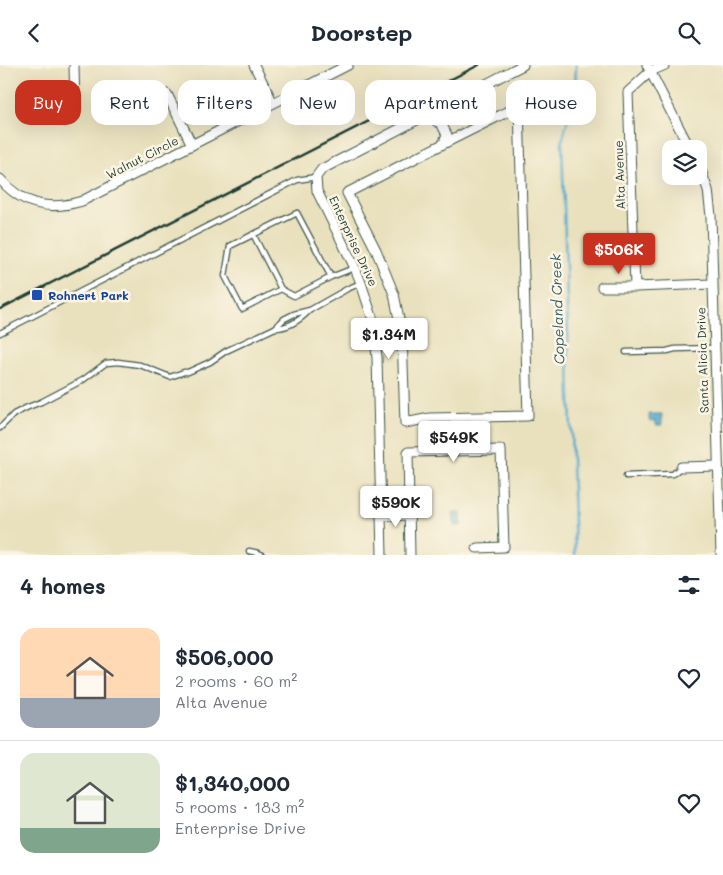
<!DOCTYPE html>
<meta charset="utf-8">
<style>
:root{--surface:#fff;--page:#f2f2f3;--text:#1f2937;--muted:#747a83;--line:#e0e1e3;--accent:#c8321e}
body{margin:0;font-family:Mali,sans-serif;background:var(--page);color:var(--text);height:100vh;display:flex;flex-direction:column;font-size:19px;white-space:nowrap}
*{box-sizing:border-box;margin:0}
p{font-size:16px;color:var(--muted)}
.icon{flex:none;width:28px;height:28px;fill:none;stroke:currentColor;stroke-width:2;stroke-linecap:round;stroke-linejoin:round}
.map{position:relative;height:490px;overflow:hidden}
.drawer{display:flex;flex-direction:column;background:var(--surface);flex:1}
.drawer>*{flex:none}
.guide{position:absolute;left:15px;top:15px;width:694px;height:45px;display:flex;gap:10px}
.fabs{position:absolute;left:662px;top:75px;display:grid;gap:10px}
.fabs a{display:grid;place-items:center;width:45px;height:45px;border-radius:10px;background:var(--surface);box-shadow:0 5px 20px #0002;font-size:25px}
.price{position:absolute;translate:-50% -42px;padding:0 11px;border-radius:5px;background:#fff;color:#222;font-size:16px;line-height:32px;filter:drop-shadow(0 1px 2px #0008)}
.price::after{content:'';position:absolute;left:50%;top:30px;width:15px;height:11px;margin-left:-8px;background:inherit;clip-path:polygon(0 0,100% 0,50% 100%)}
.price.selected{background:var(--accent);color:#fff}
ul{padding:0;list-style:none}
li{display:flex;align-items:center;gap:15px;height:125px;padding:0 20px}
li+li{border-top:1px solid var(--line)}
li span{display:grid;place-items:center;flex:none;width:140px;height:100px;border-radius:15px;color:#555}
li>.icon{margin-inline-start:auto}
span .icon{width:60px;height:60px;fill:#fffc;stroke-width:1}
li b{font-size:21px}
h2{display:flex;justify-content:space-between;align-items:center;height:60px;padding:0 20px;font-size:21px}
.tag{padding:0 18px;border-radius:15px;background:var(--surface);box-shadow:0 5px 20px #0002;font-size:18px;line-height:45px}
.tag.selected{background:var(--accent);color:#fff}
header{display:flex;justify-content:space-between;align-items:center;height:65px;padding:0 20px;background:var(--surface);font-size:22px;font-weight:700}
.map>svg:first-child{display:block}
.water{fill:#54aad0;stroke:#3a7482}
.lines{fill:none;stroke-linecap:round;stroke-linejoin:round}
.stream{stroke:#54aad0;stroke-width:2.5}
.service-casing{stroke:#3d5649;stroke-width:7}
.minor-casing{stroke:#3d5649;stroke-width:11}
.service{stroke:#fff;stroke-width:4.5}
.minor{stroke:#fff;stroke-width:9}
.rail{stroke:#1f3d34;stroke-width:2.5}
.transit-dot{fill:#1a4fb4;stroke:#fcf5e5;stroke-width:2}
.labels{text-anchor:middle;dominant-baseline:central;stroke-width:5;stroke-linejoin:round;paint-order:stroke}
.street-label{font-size:12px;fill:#1f3d34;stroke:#fcf5e5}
.transit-label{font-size:12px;font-weight:bold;fill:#164399;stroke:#fcf5e5;text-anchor:start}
.water-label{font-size:14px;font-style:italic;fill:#2f5e63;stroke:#fcf5e5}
</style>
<header><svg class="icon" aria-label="back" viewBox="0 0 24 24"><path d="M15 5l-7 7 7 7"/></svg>Doorstep<svg class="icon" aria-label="search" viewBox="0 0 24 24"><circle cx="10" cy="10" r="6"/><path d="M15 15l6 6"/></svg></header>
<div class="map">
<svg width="723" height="490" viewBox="0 0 723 490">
<rect width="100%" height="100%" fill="#fcf5e5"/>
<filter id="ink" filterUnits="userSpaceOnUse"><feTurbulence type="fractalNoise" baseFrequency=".02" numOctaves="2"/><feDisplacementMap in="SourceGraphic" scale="10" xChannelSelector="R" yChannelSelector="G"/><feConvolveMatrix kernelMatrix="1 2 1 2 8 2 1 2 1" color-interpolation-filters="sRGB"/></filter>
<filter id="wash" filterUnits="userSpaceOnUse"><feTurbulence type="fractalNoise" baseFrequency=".0096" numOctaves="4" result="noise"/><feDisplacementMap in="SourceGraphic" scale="20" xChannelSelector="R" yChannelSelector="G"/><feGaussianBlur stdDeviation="1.12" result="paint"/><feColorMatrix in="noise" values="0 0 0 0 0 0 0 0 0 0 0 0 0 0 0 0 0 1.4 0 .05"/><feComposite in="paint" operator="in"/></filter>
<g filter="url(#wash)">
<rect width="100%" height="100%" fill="#e9e1bd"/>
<g class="water">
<path d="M649,349H662V360H656V356H649Z"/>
<path d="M453,448H461V461H454Z"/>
</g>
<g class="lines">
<path class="stream" d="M575,490L562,77L575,26L576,0"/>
</g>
</g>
<g filter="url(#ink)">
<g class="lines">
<g class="service-casing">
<g id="service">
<path d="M253,169L281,224"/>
<path d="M331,212L297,148L230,181L225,211L242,244L281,224L294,231L331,212L354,203"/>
<path d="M275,263C289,263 300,255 309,246"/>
<path d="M0,268L297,115L316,112"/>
<path d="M626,287L667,286L675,284L714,283"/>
<path d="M0,363L14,349L28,342L41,337L83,315L106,298L118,297L140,300L170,312L184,307H188L210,297L226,286L275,263L284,254L294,249L310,245L347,224L361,218"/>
<path d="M626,411L673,409L681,402"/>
<path d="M249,486L258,488L263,490"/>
</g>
</g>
<g class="minor-casing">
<g id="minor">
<path d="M74,0L75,43"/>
<path d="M254,0L273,38"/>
<path d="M647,0L690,84"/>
<path d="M665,0L651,6L628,27L635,222L712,219"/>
<path d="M167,29L192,80"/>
<path d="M437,57L441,58L447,70L445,74L447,77L347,128L376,185L394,229L402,269L405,358L430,353L528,351L519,41L447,77"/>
<path d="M699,100L708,125L711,151L721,490"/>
<path d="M0,114C23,141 50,146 82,136L348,0"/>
<path d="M602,222H635"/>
<path d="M375,272L382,271L385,273L394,272L397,269"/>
<path d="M681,402L718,401"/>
<path d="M381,451L409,450"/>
<path d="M382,490L377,293L374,258L361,218L355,203L317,126L316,112L322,104L326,102L523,0"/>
<path d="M410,490L408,387L501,385L504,482L477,483"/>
</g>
</g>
<use href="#service" class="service"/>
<use href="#minor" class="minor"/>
<path class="rail" d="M0,244L479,0"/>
</g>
</g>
<rect class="transit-dot" x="31" y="224" width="12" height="12" rx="2.5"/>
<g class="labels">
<g class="street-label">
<text transform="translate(142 92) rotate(-27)">Walnut Circle</text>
<text transform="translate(619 110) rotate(-92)">Alta Avenue</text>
<text transform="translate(354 176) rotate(65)">Enterprise Drive</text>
<text transform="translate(702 295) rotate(-92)">Santa Alicia Drive</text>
</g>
<g class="transit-label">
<text x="48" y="230">Rohnert Park</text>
</g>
<g class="water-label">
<text transform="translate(557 244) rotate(-92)">Copeland Creek</text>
</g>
</g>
</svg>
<div class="fabs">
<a><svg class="icon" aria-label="layers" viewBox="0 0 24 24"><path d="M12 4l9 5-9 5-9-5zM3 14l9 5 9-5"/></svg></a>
</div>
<b class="price selected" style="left:619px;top:210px">$506K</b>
<b class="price" style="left:389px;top:295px">$1.34M</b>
<b class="price" style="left:454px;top:398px">$549K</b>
<b class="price" style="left:396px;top:463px">$590K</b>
<div class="guide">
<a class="tag selected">Buy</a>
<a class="tag">Rent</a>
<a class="tag">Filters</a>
<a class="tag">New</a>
<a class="tag">Apartment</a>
<a class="tag">House</a>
</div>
</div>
<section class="drawer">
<h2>4 homes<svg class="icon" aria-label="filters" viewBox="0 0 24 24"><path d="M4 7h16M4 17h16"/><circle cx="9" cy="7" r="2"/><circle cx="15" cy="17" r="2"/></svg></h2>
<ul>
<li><span style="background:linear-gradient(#ffd9b3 70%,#9aa5b1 0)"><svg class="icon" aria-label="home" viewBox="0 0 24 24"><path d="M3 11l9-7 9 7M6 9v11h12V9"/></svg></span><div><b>$506,000</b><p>2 rooms · 60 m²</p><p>Alta Avenue</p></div><svg class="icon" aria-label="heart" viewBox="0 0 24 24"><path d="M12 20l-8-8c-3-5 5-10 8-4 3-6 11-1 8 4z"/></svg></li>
<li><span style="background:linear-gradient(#dfe7d0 75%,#7fa58c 0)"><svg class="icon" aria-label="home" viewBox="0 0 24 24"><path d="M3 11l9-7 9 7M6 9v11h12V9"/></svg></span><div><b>$1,340,000</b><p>5 rooms · 183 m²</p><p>Enterprise Drive</p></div><svg class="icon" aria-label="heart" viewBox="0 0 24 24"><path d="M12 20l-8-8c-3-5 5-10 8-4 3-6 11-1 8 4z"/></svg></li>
</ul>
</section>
